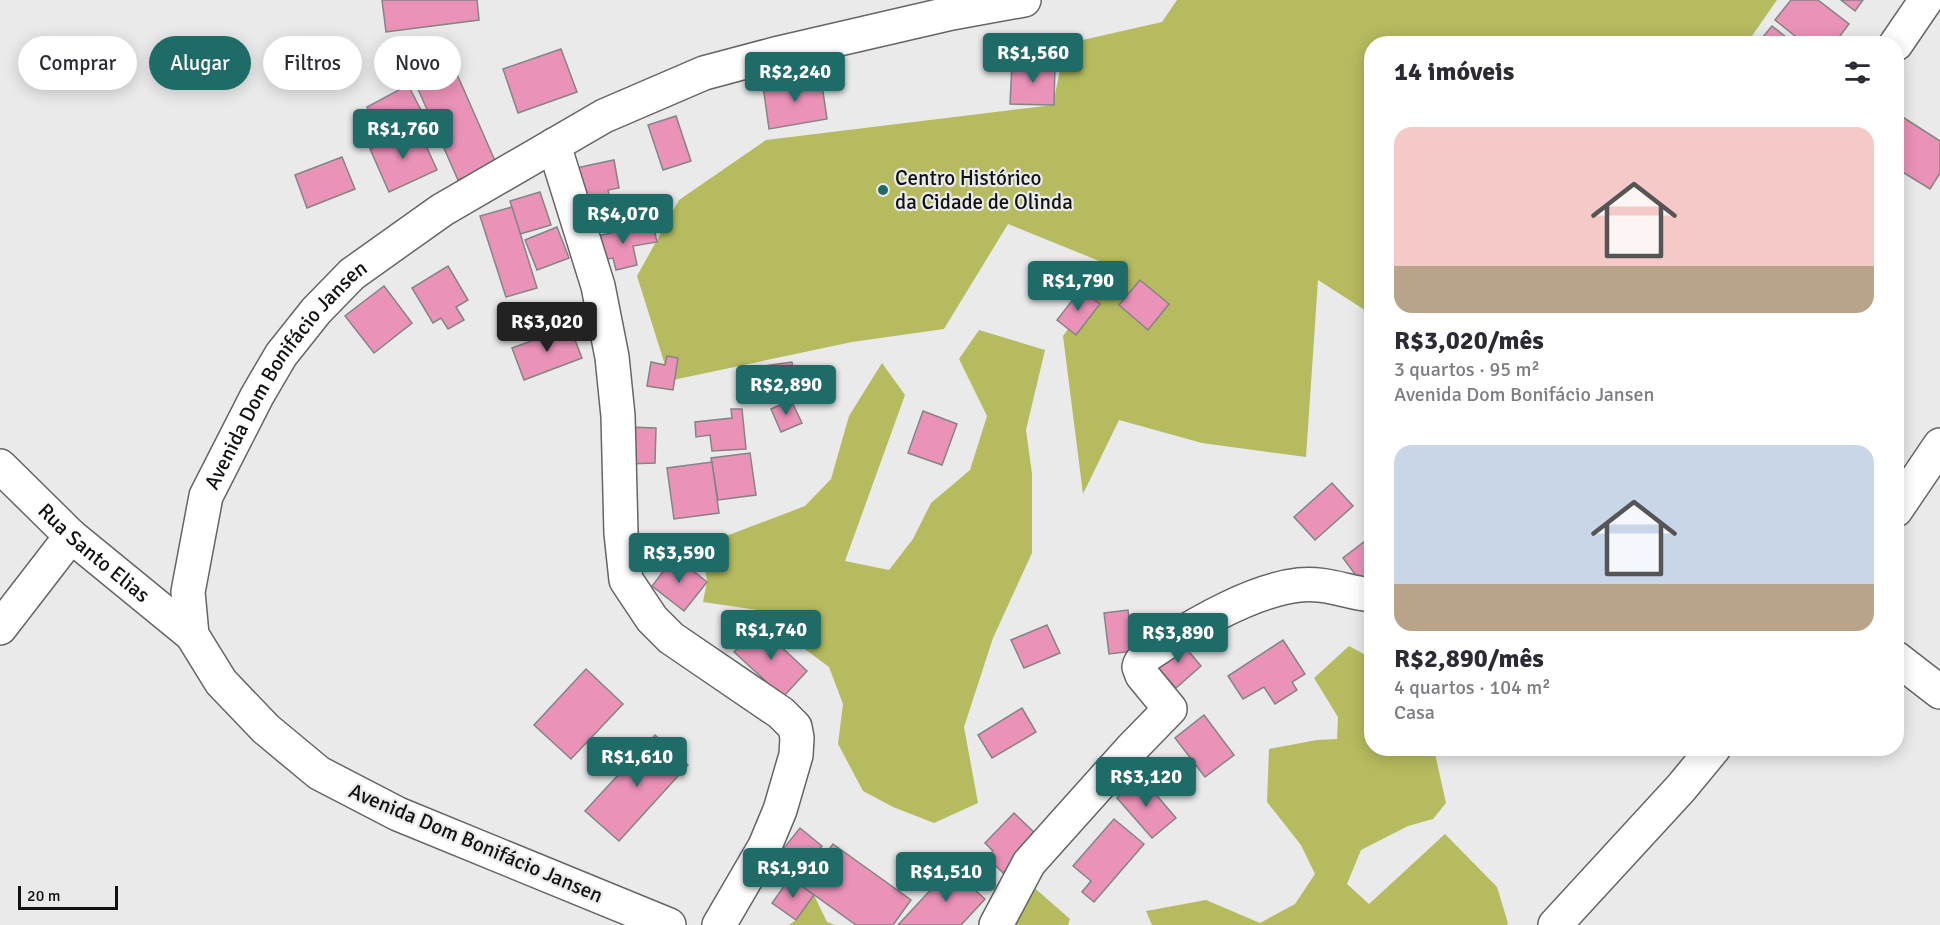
<!DOCTYPE html>
<html lang="pt">
<meta charset="utf-8">
<style>
:root{--surface:#fff;--page:#f7f7f7;--text:#2b2b33;--muted:#7c7c81;--accent:#1f6b67}
body{margin:0;font-family:Signika,sans-serif;background:var(--page);color:var(--text);height:100vh;display:flex;flex-direction:column;font-size:22px;white-space:nowrap}
*{box-sizing:border-box;margin:0}
p{font-size:20px;color:var(--muted)}
.icon{flex:none;width:33px;height:33px;fill:none;stroke:currentColor;stroke-width:2;stroke-linecap:round;stroke-linejoin:round}
.map{position:relative;flex:1;overflow:hidden}
.drawer{position:absolute;left:1364px;top:36px;width:540px;height:720px;display:flex;flex-direction:column;background:var(--surface);border-radius:24px;box-shadow:0 3px 15px #0003}
.drawer>*{flex:none}
.guide{position:absolute;left:18px;top:36px;width:570px;height:54px;display:flex;gap:12px}
.scale{position:absolute;left:18px;bottom:15px;width:100px;box-sizing:border-box;padding-left:6px;border:3px solid #111212;border-top:0;font-size:16px;line-height:21px;white-space:nowrap;color:#111212;-webkit-text-stroke:4px #eaeaeb;paint-order:stroke}
.price{position:absolute;translate:-50% -51px;padding:0 14px;border-radius:6px;background:var(--accent);color:#fff;font-size:20px;line-height:39px;filter:drop-shadow(0 2px 3px #0008)}
.price::after{content:'';position:absolute;left:50%;top:36px;width:18px;height:14px;margin-left:-9px;background:inherit;clip-path:polygon(0 0,100% 0,50% 100%)}
.price.selected{background:#222;color:#fff}
ul{padding:0;list-style:none}
li{display:grid;align-content:center;gap:12px;height:318px;padding:0 30px}
li span{display:grid;place-items:center;height:186px;border-radius:18px;color:#555}
li>.icon{margin-inline-start:auto}
span .icon{width:108px;height:108px;fill:#fffc;stroke-width:1}
li b{font-size:26px}
h2{display:flex;justify-content:space-between;align-items:center;height:72px;padding:0 30px;font-size:26px}
.chip{padding:0 21px;border-radius:27px;background:var(--surface);box-shadow:0 3px 15px #0003;font-size:21px;line-height:54px}
.chip.selected{background:var(--accent);color:#fff}
.map>svg:first-child{display:block}
.forest{fill:#b6bb5f}
.building{fill:#ea92b8;stroke:#858484;stroke-width:1.5}
.lines{fill:none;stroke-linecap:round;stroke-linejoin:round}
.minor-casing{stroke:#646566;stroke-width:36}
.minor{stroke:#fff;stroke-width:33}
.poi-dot{fill:#1f6b67;stroke:#eaeaeb;stroke-width:2}
.labels{text-anchor:middle;dominant-baseline:central;stroke-width:4.5;stroke-linejoin:round;paint-order:stroke}
.poi-label{font-size:21px;fill:#111212;stroke:#eaeaeb;text-anchor:start}
.street-label{font-size:21px;fill:#111212;stroke:#eaeaeb}
</style>
<div class="map">
<svg width="1940" height="925" viewBox="0 0 1940 925">
<rect width="100%" height="100%" fill="#eaeaeb"/>
<g class="forest">
<path d="M1177,0H1777L1747,43L1371,44V314L1318,280L1306,457L1202,443L1119,420L1083,494L1063,336L1114,267L1008,224L944,329L852,342L668,381L665,365L637,276L679,200L766,140L1053,105L1065,44L1162,22Z"/>
<path d="M979,330L1045,350L1026,430L1032,474V553L993,638L964,727L978,803L934,823L893,807L863,791L838,744L843,704L829,667L790,638L771,612L703,602L707,581L700,541L721,538L805,506L831,479L849,416L882,363L905,395L845,561L889,570L913,539L931,503L970,470L987,416L959,359Z"/>
<path d="M1349,646L1371,658V748L1434,749L1446,803L1433,819L1408,826L1361,850L1347,884L1369,904L1445,834L1497,887L1508,923L1507,925H1152L1146,911L1206,900L1260,923L1295,904L1315,874L1301,845L1267,802L1269,749L1317,740L1337,739L1338,717L1314,678Z"/>
<path d="M1030,884L1070,919L1068,925H1005Z"/>
<path d="M814,895L827,922L835,925H789L796,920Z"/>
</g>
<g class="building">
<path d="M382,0H477L479,20L386,32Z"/>
<path d="M1791,0H1818L1849,24L1834,44H1805L1775,20Z"/>
<path d="M1841,0H1863L1855,11Z"/>
<path d="M1772,26L1795,44H1757Z"/>
<path d="M561,49L577,92L518,113L503,69Z"/>
<path d="M1012,63L1055,64L1054,105L1010,104Z"/>
<path d="M456,72L496,163L458,180L418,89Z"/>
<path d="M821,78L827,119L769,129L763,86Z"/>
<path d="M408,85L422,112L381,134L367,107Z"/>
<path d="M676,116L691,161L663,170L648,125Z"/>
<path d="M1901,116L1940,141V173L1930,189L1896,168V123Z"/>
<path d="M418,128L437,170L389,192L370,149Z"/>
<path d="M342,157L355,189L307,208L295,175Z"/>
<path d="M614,160L619,188L608,190L612,209L581,215L571,169Z"/>
<path d="M540,192L551,225L520,234L510,201Z"/>
<path d="M512,207L537,288L506,297L480,216Z"/>
<path d="M653,224L657,242L633,246L637,265L616,270L613,258L597,261L592,237Z"/>
<path d="M557,227L569,258L537,270L525,240Z"/>
<path d="M448,266L468,300L456,307L464,320L448,329L441,318L433,323L412,288Z"/>
<path d="M1140,280L1169,304L1148,330L1119,305Z"/>
<path d="M384,286L412,323L374,353L345,316Z"/>
<path d="M1081,289L1100,304L1076,335L1057,320Z"/>
<path d="M570,327L582,358L524,380L512,348Z"/>
<path d="M667,356L678,358L673,390L647,386L651,362L665,365Z"/>
<path d="M792,362L795,385L760,389L757,367Z"/>
<path d="M791,400L802,423L781,432L771,409Z"/>
<path d="M731,409H742L746,449L712,451L710,435L696,437L695,422L732,418Z"/>
<path d="M923,411L957,424L942,465L908,453Z"/>
<path d="M628,427L656,428L655,463L628,464Z"/>
<path d="M750,453L756,495L718,500L711,458Z"/>
<path d="M712,462L719,513L674,519L667,468Z"/>
<path d="M1332,483L1353,506L1315,540L1294,517Z"/>
<path d="M1365,541L1371,549V585L1366,589L1343,558Z"/>
<path d="M675,556L707,582L684,611L652,586Z"/>
<path d="M1128,610L1133,651L1109,654L1104,613Z"/>
<path d="M1047,625L1060,653L1024,668L1011,640Z"/>
<path d="M759,626L807,671L783,697L734,652Z"/>
<path d="M1283,640L1305,674L1292,682L1297,690L1275,704L1264,687L1243,699L1228,676Z"/>
<path d="M1180,641L1201,666L1176,688L1154,663Z"/>
<path d="M586,669L623,704L571,759L534,725Z"/>
<path d="M1022,708L1036,732L992,758L978,735Z"/>
<path d="M1204,715L1234,755L1205,777L1175,738Z"/>
<path d="M655,735L688,765L619,841L585,811Z"/>
<path d="M1141,777L1176,818L1152,838L1117,798Z"/>
<path d="M1014,813L1038,836L1003,873L987,857L993,851L985,843Z"/>
<path d="M1114,819L1144,844L1094,902L1082,892L1091,881L1073,866Z"/>
<path d="M800,828L822,846L799,875L776,858Z"/>
<path d="M833,844L911,900L893,925H856L802,886Z"/>
<path d="M951,868L985,899L961,925H898Z"/>
<path d="M790,878L814,895L796,920L772,903Z"/>
</g>
<g class="lines">
<g class="minor-casing">
<g id="minor">
<path d="M1896,44L1926,0"/>
<path d="M554,145L598,286L612,357L618,416L621,533L626,580L652,619L671,638L781,713L795,727L797,738L796,755L780,810L765,846L719,925"/>
<path id="s1" d="M0,466L71,536L192,635"/>
<path d="M1896,510L1940,445"/>
<path d="M0,628L71,536"/>
<path d="M1896,658L1940,692"/>
<path id="s2" d="M669,925L398,814L319,773L266,729L221,682L192,635L188,592L206,496L257,396L281,355L316,311L352,274L442,210L604,116L704,73L779,53L952,13L1024,0"/>
<path d="M996,925L1029,863L1132,748L1170,709L1142,675L1139,667C1141,657 1153,652 1161,646C1199,622 1254,590 1299,585C1324,582 1346,592 1371,595"/>
<path d="M1555,925L1681,788L1714,748"/>
</g>
</g>
<use href="#minor" class="minor"/>
</g>
<circle class="poi-dot" cx="883" cy="190" r="6"/>
<g class="labels">
<g class="poi-label">
<text x="895" y="178">Centro Histórico<tspan x="895" dy="24">da Cidade de Olinda</tspan></text>
</g>
<g class="street-label">
<text stroke="none"><textPath href="#s2" startOffset="858">Avenida Dom Bonifácio Jansen</textPath></text>
<text stroke="none"><textPath href="#s1" startOffset="128">Rua Santo Elias</textPath></text>
<text transform="translate(476 843) rotate(23)">Avenida Dom Bonifácio Jansen</text>
</g>
</g>
</svg>
<div class="scale">20 m</div>
<b class="price" style="left:1033px;top:84px">R$1,560</b>
<b class="price" style="left:795px;top:103px">R$2,240</b>
<b class="price" style="left:403px;top:160px">R$1,760</b>
<b class="price" style="left:623px;top:245px">R$4,070</b>
<b class="price" style="left:1078px;top:312px">R$1,790</b>
<b class="price selected" style="left:547px;top:353px">R$3,020</b>
<b class="price" style="left:786px;top:416px">R$2,890</b>
<b class="price" style="left:679px;top:584px">R$3,590</b>
<b class="price" style="left:771px;top:661px">R$1,740</b>
<b class="price" style="left:1178px;top:664px">R$3,890</b>
<b class="price" style="left:637px;top:788px">R$1,610</b>
<b class="price" style="left:1146px;top:808px">R$3,120</b>
<b class="price" style="left:793px;top:899px">R$1,910</b>
<b class="price" style="left:946px;top:903px">R$1,510</b>
<div class="guide">
<a class="chip">Comprar</a>
<a class="chip selected">Alugar</a>
<a class="chip">Filtros</a>
<a class="chip">Novo</a>
</div>
<section class="drawer">
<h2>14 imóveis<svg class="icon" aria-label="filters" viewBox="0 0 24 24"><path d="M4 7h16M4 17h16"/><circle cx="9" cy="7" r="2"/><circle cx="15" cy="17" r="2"/></svg></h2>
<ul>
<li><span style="background:linear-gradient(#f6c9c9 75%,#b9a48a 0)"><svg class="icon" aria-label="home" viewBox="0 0 24 24"><path d="M3 11l9-7 9 7M6 9v11h12V9"/></svg></span><div><b>R$3,020/mês</b><p>3 quartos · 95 m²</p><p>Avenida Dom Bonifácio Jansen</p></div></li>
<li><span style="background:linear-gradient(#c9d6e8 75%,#b9a48a 0)"><svg class="icon" aria-label="home" viewBox="0 0 24 24"><path d="M3 11l9-7 9 7M6 9v11h12V9"/></svg></span><div><b>R$2,890/mês</b><p>4 quartos · 104 m²</p><p>Casa</p></div></li>
</ul>
</section>
</div>
